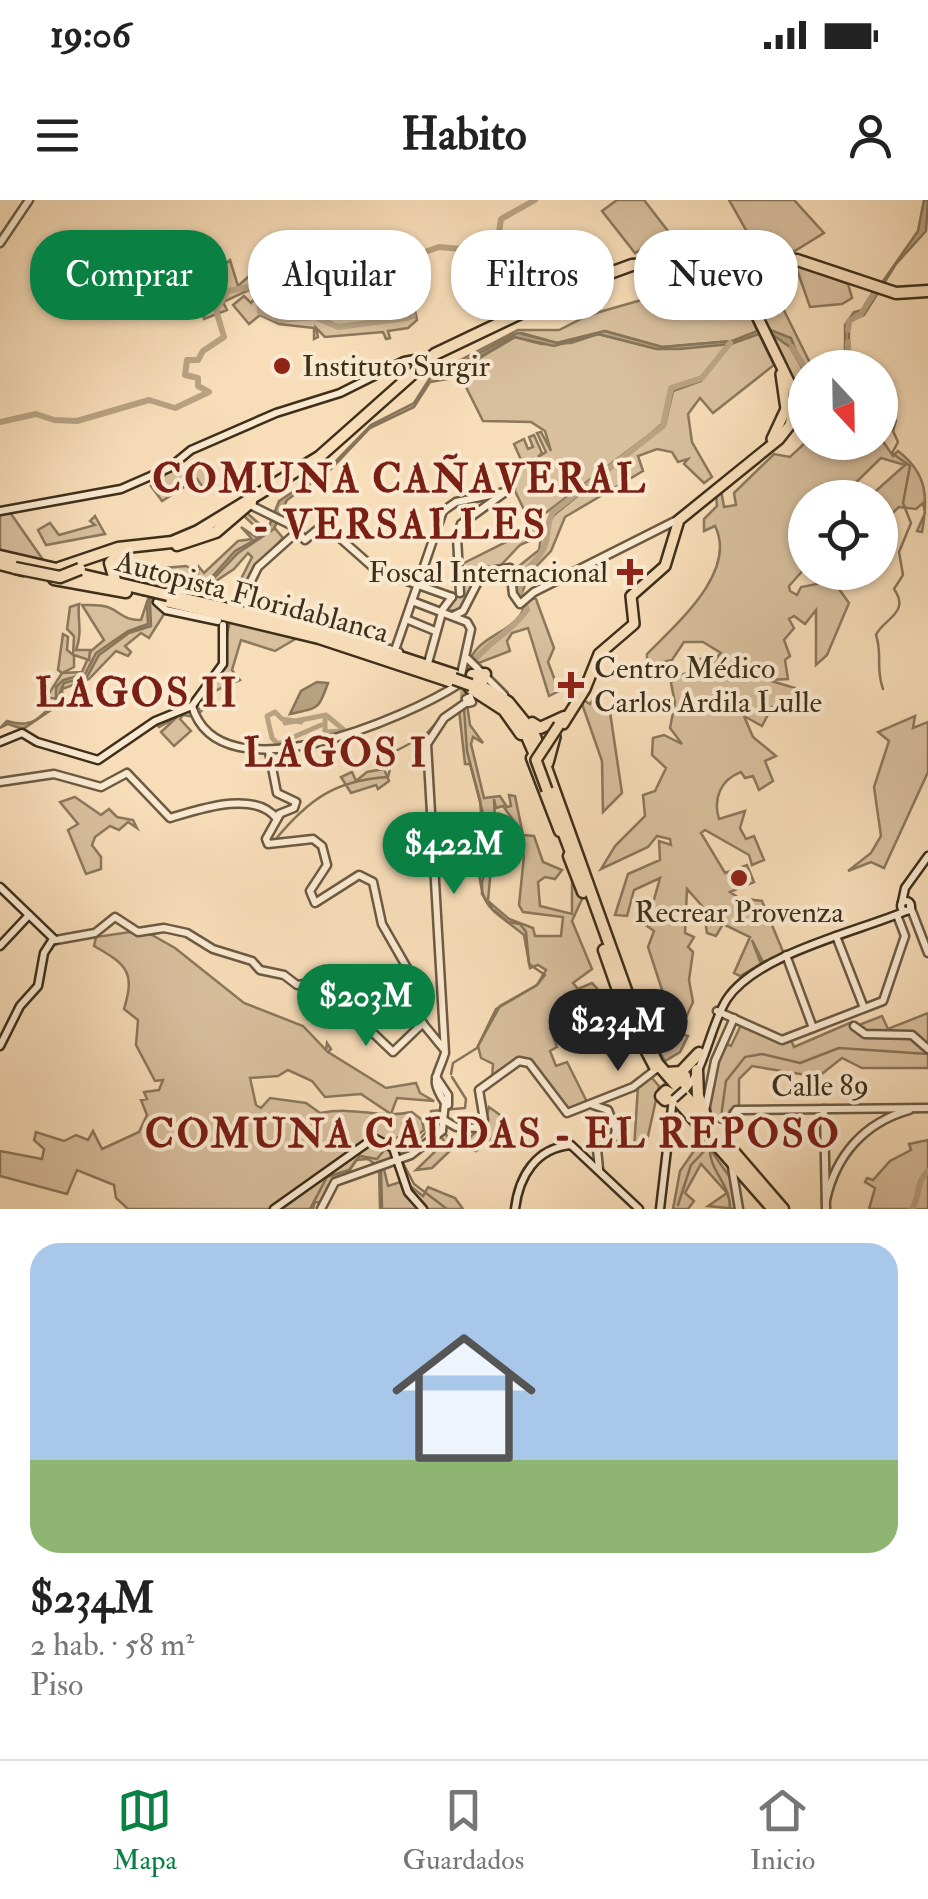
<!DOCTYPE html>
<html lang="es">
<meta charset="utf-8">
<style>
:root{--surface:#fff;--page:#f6f6f6;--text:#222;--muted:#767676;--line:#e0e0e0;--accent:#0b8043}
body{margin:0;font-family:"IM FELL Double Pica",serif;background:var(--page);color:var(--text);height:100vh;display:flex;flex-direction:column;font-size:38px;white-space:nowrap}
*{box-sizing:border-box;margin:0}
p{font-size:32px;color:var(--muted)}
.icon{flex:none;width:55px;height:55px;fill:none;stroke:currentColor;stroke-width:2;stroke-linecap:round;stroke-linejoin:round}
.map{position:relative;height:1009px;overflow:hidden}
.side{display:flex;flex-direction:column;background:var(--surface);flex:1}
.side>*{flex:none}
.top-card{position:absolute;left:30px;top:30px;width:870px;height:90px;display:flex;gap:20px}
.needle{width:65px;rotate:158deg}
.buttons{position:absolute;left:788px;top:150px;display:grid;gap:20px}
.buttons a{display:grid;place-items:center;width:110px;height:110px;border-radius:50%;background:var(--surface);box-shadow:0 2px 8px #0004;font-size:50px}
.price{position:absolute;translate:-50% -85px;padding:0 22px;border-radius:35px;background:var(--accent);color:#fff;font-size:32px;line-height:65px;filter:drop-shadow(0 2px 5px #0008)}
.price::after{content:'';position:absolute;left:50%;top:60px;width:30px;height:22px;margin-left:-15px;background:inherit;clip-path:polygon(0 0,100% 0,50% 100%)}
.price.selected{background:#222;color:#fff}
ul{padding:0;list-style:none}
li{display:grid;align-content:center;gap:20px;height:530px;padding:0 30px}
li span{display:grid;place-items:center;height:310px;border-radius:30px;color:#555}
li>.icon{margin-inline-start:auto}
span .icon{width:180px;height:180px;fill:#fffc;stroke-width:1}
li b{font-size:42px}
.pill{padding:0 35px;border-radius:40px;background:var(--surface);box-shadow:0 2px 8px #0004;font-size:35px;line-height:90px}
.pill.selected{background:var(--accent);color:#fff}
.status{display:flex;justify-content:space-between;align-items:center;height:70px;padding:0 50px;background:var(--surface);direction:ltr}
.status svg{height:28px;fill:currentColor}
header{display:flex;justify-content:space-between;align-items:center;height:130px;padding:0 30px;background:var(--surface);font-size:45px;font-weight:700}
.tabs{display:flex;justify-content:space-around;align-items:center;height:140px;border-top:2px solid var(--line);background:var(--surface);font-size:28px;color:var(--muted)}
.tabs a{display:grid;justify-items:center;gap:5px}
.tabs .selected{color:var(--accent)}
.map>svg:first-child{display:block}
.green{fill:#d8bf9d;stroke:#8b775c;stroke-width:2.5;fill-rule:evenodd}
.water{fill:#b8a282;stroke:#877458;stroke-width:2.5}
.lines{fill:none;stroke-linecap:round;stroke-linejoin:round}
.stream{stroke:#877458;stroke-width:2.5}
.canal{stroke:#b8a282;stroke-width:5}
.river{stroke:#b8a282;stroke-width:6}
.tertiary-casing{stroke:#6c5a42;stroke-width:11}
.secondary-casing{stroke:#3e2f1a;stroke-width:11}
.primary-casing{stroke:#3e2f1a;stroke-width:14}
.trunk-casing{stroke:#3e2f1a;stroke-width:15}
.tertiary{stroke:#fae9d1;stroke-width:6}
.secondary{stroke:#fae9d1;stroke-width:6}
.primary{stroke:#f7ddb8;stroke-width:9}
.trunk{stroke:#f7ddb8;stroke-width:10}
.secondary-bridge-casing{stroke:#3e2f1a;stroke-width:11;stroke-linecap:butt}
.primary-bridge-casing{stroke:#3e2f1a;stroke-width:14;stroke-linecap:butt}
.trunk-bridge-casing{stroke:#3e2f1a;stroke-width:15;stroke-linecap:butt}
.secondary-bridge{stroke:#fae9d1;stroke-width:6}
.primary-bridge{stroke:#f7ddb8;stroke-width:9}
.trunk-bridge{stroke:#f7ddb8;stroke-width:10}
.poi-dot{fill:#8f2418;stroke:#fae9d1;stroke-width:4}
.labels{text-anchor:middle;dominant-baseline:central;stroke-width:8;stroke-linejoin:round;paint-order:stroke}
.poi-label{font-size:30px;fill:#3e2f1a;stroke:#fae9d1;text-anchor:start}
.street-label{font-size:30px;fill:#3e2f1a;stroke:#fae9d1}
.district-label{font-size:40px;font-weight:bold;letter-spacing:2.5px;fill:#7a1f14;stroke:#fae9d1}
</style>
<div class="status"><b>19:06</b><svg viewBox="0 0 49 12"><path d="M0 12V9h3v3zM5 12V6h3v6zM10 12V3h3v9zM15 12V0h3v12zM26 1h20v11H26zM47 4h2v5h-2z"/></svg></div>
<header><svg class="icon" aria-label="menu" viewBox="0 0 24 24"><path d="M4 6h16M4 12h16M4 18h16"/></svg>Habito<svg class="icon" aria-label="person" viewBox="0 0 24 24"><circle cx="12" cy="8" r="4"/><path d="M4 21q1-7 8-7t8 7"/></svg></header>
<div class="map">
<svg width="928" height="1009" viewBox="0 0 928 1009">
<rect width="100%" height="100%" fill="#f7ddb8"/>
<filter id="stains"><feTurbulence type="fractalNoise" baseFrequency=".002" numOctaves="4"/><feColorMatrix values="0 0 0 0 .2 0 0 0 0 .09 0 0 0 0 .02 0 0 0 .5 -.17"/></filter>
<radialGradient id="worn" r=".72"><stop offset=".6" stop-color="#630" stop-opacity="0"/><stop offset="1" stop-color="#630" stop-opacity=".3"/></radialGradient>
<g class="green">
<path d="M617,0H644L668,31L665,35L635,53L602,11Z"/>
<path d="M729,0H794L824,33L793,52L759,53Z"/>
<path d="M374,44L388,46L401,57L395,63L376,67L413,102L417,120L408,128L388,131L390,138L386,139L383,132L325,137L316,128L318,137L314,139V128L279,124L260,115L249,124L233,105L244,96L251,103L255,98L251,89L223,102L227,110L204,119V106C218,89 221,94 221,67L230,60L238,86L248,77L255,83L279,68L283,73L272,81L275,90H293L297,98L322,82L318,76Z"/>
<path d="M698,63L711,85L721,72L737,89L774,165L713,213L700,198L688,214L692,242L712,277L704,283L684,264L688,259L678,262L672,252L657,249L638,256L643,271L565,317L551,351L529,374L519,401L514,370L539,350L542,332L554,315L665,225L673,191L701,181L713,165L701,177L670,189L662,224L649,235L531,324L515,291V271L534,258L522,262L514,244L524,239L528,249L533,247L529,237L534,235L542,253L538,257L546,252L537,233L541,232L551,251L545,231L531,222L483,221L458,171L515,137L541,144L571,143L598,134L657,149L729,144L732,141L662,147L605,131L557,143L522,133L509,136L454,170L453,164L518,130H559L589,115L652,97L638,67Z"/>
<path d="M761,64L812,167L805,168V199H798L744,84L750,67Z"/>
<path d="M795,64L848,84L852,98L842,104L810,107Z"/>
<path d="M880,237L893,256L898,251C928,274 928,298 922,332L917,331L925,313L923,303L916,309L899,307L880,325V298L869,297L905,265L881,258L841,297L805,298V368L789,386L790,391L797,395L801,387L828,382L832,373H856L854,383L839,389L849,403L827,455L816,465V410L805,424L794,416L789,419L794,428L784,440L790,456L785,460L788,479L768,480L795,488L802,503L794,510L772,507L762,526L744,516L753,537L776,556L765,561L773,581L759,590L753,576L745,578L741,572C720,580 713,599 719,619L745,611L740,628L746,639L754,636L764,660L752,665L749,655L705,630L701,633L725,673L747,665L754,682L730,692L739,698L762,701L784,754L763,762L752,740L761,764L740,776L734,773L750,737L723,724L716,736L707,733L703,707L687,689L685,733L694,737L688,747L693,752L689,780L693,802L679,833L688,836L680,852L665,861L653,841L667,805L648,747L654,731L640,721L650,714L660,678L634,690L627,716L615,715L628,674L660,660L659,641L671,645L670,639L657,636L648,647L601,669L615,646L645,616L643,595L655,591L666,568L652,555L653,538L664,535L682,544L670,528L675,503L671,483L677,476L694,471L697,459H715L721,453L703,442H684L672,460L647,466V454C676,424 738,372 715,326L704,331V319L717,306L716,294L721,290L724,307L736,305L734,293L774,254L790,257L805,243L880,242Z"/>
<path d="M201,265L216,285L206,292L197,279L162,301L151,286L176,266L184,277Z"/>
<path d="M9,311L46,364L0,352V313Z"/>
<path d="M246,312L266,330L272,325L283,338L257,365L243,390L236,389L252,357L248,353L234,369L207,387L206,400L146,389L163,368L186,366L198,373L199,367L204,373L238,341L252,339L241,327L257,338L264,335L242,314Z"/>
<path d="M95,316L105,334L46,345L38,330L50,323L59,335L95,325L90,321Z"/>
<path d="M536,327V338L520,345L500,366L479,374L462,410L446,411L458,390L462,364Z"/>
<path d="M149,396L157,398L155,405L166,411L149,438L141,433L125,446L131,452L128,456L116,451L89,479L62,489L63,499L50,498L48,495L62,473L82,472L91,451L104,440L82,405C90,405 103,404 110,408C120,412 125,421 141,420Z"/>
<path d="M529,397L536,399L554,448L548,462L559,491L549,496L528,428L512,433L507,441L510,451L476,464L471,458C481,436 510,433 522,412C524,407 525,401 529,397Z"/>
<path d="M79,404C77,417 83,432 76,450H90L89,460L74,455V467L62,473L58,470L63,434L68,437L67,450L73,455L74,436L67,429L70,407Z"/>
<path d="M230,421L297,438L275,451L241,440L232,470L240,480L210,493V503L195,517L183,515L180,519L191,531L174,546L161,532L177,517L159,527L154,520L190,502L196,511L206,504L200,494L219,469Z"/>
<path d="M580,498L590,504L594,498L610,512L622,593L603,612L602,561Z"/>
<path d="M467,504L470,525L483,543L473,537L471,544L484,598L500,596L507,607L511,606L509,595L515,596L523,635L534,636L543,662L562,670L555,679L545,677L538,682L540,706L572,714V671L582,699L572,721L592,769L573,783L578,789L592,783C605,796 610,810 615,829L610,836L599,819L587,824L580,813L550,828L557,847L550,851L556,866L567,862L587,902L567,913L530,865L522,860L492,879L493,864L481,858L478,846L500,806L537,785L546,770L538,765L530,768L524,735C489,706 482,712 478,663L489,652L490,643L483,638L480,600L470,564H465L459,510ZM494,599L496,608L503,606L513,620L506,628L514,631V641L519,642L524,656L519,705L523,712L563,717L561,736H535L533,728L509,719L488,701L495,623L489,621L495,620Z"/>
<path d="M915,516L913,528L928,522V572L884,668L871,662L848,671L871,653L881,636L874,587L889,541L878,532Z"/>
<path d="M384,569L389,581L378,589L376,585L351,593L341,577L352,572L356,581L367,572Z"/>
<path d="M75,597L101,615L109,609L117,617L133,620L137,628L128,622L119,630L110,626L95,637L92,645L101,657V669L86,674L68,630L78,624L60,602Z"/>
<path d="M130,732L152,735L175,748L244,803L303,826L326,850L327,843L331,849L328,852L386,888L416,883L420,893L434,901L397,898L391,914L361,894L325,897L312,881L288,870L278,876L250,878L256,905L261,908L270,898L306,903L320,913C357,906 378,919 412,912L422,920L424,930L411,940L398,937L391,941L398,956L418,946L440,925L449,939L465,942L485,923L489,907L503,917L501,931L476,951L456,945L432,968L416,970L445,942L438,934L414,954L383,965L388,986L404,981L423,996L428,987L455,998L463,1009H380L379,967L368,959L356,960L345,978L328,986L322,1003L315,1002L313,1009H128L116,998L114,985L77,970L67,994L0,976V951L42,959L44,949L34,940L36,932L64,941L76,935L88,940L93,931L102,949L139,932L147,915L141,900L147,899L144,892L159,890L163,880L155,881L136,845L138,820L124,809C135,773 128,765 94,746L96,737Z"/>
<path d="M928,813V868H862L842,858L818,877L752,866L739,879V907L730,910L723,927C697,914 715,868 724,843L731,846L742,823L781,841L790,838L794,847L852,822L854,827L882,816L888,829Z"/>
<path d="M651,877L659,886L646,945L634,949L638,886Z"/>
<path d="M928,940V1009H869L875,988L865,982L867,978L873,980L890,961L911,950L909,944Z"/>
<path d="M700,942L712,943V952L732,980L737,1009L708,1006L727,993L701,964L685,993L694,1001L688,1009H673L680,971Z"/>
</g>
<g class="water">
<path d="M924,0H928L926,31L896,64L864,115L849,121V167H845V125L854,112L863,110L918,31Z"/>
<path d="M765,128L791,138L805,173L790,147L767,131L731,144L680,149H657L598,134L554,146L515,137L463,166L453,178L430,182L414,207L370,228L331,269L287,300L274,329L238,353L203,390L196,392L180,381L166,382L150,404L151,426L129,433L99,455L87,477L64,483L54,508L23,529L8,524L0,528L7,521C31,529 41,518 56,500V487L63,480L85,474L96,453L128,431L148,424L147,403L165,380L181,378L202,388L235,351L266,334L279,301L329,268L371,225L414,203L430,178L451,177L468,159L518,133L557,143L605,131L662,147L732,141Z"/>
<path d="M317,482L328,483C318,512 318,507 290,514L301,491Z"/>
</g>
<g class="lines">
<g class="stream">
<path d="M858,168H862"/>
<path d="M880,185L884,192L880,195"/>
<path d="M880,198L896,221L893,231L898,242L892,253L910,266L903,303L911,323L899,352L903,375L894,389C911,413 883,419 876,435C883,456 875,467 883,489"/>
<path d="M464,508L467,551L491,645L482,682V694L492,708"/>
<path d="M452,509L463,500"/>
<path d="M426,534L439,520"/>
<path d="M275,640C308,600 335,580 388,577L394,552L422,537"/>
<path d="M451,874L453,863L477,848L496,809L537,785L545,775L529,764L526,732L520,724L508,722L494,710"/>
<path d="M720,924L726,881L745,857L762,854L800,863L839,848L928,854"/>
<path d="M391,942H417L428,930L431,911L465,908L466,899L452,877"/>
<path d="M400,942V954"/>
<path d="M710,947C708,970 731,984 730,1009"/>
<path d="M402,961L414,984L447,1009"/>
<path d="M381,968L382,1009"/>
<path d="M678,1005L691,965L710,945"/>
<path d="M310,1009L327,977L349,970L360,956L377,959L387,947"/>
</g>
<g class="canal">
<path d="M325,520V532L342,531"/>
<path d="M301,522L282,519L275,512L267,516L272,538L278,544L321,525"/>
<path d="M285,523L326,515L343,529"/>
</g>
<g class="river">
<path d="M848,130L849,121L861,114L879,85"/>
<path d="M792,147L805,168"/>
<path d="M847,168L848,142"/>
<path d="M0,222L36,214L54,220L77,221L149,200L175,208L209,192L198,186V178L185,175L187,160H198L203,151L224,137L216,110L228,91L251,87L259,90L260,112L280,120L315,117L338,127L407,118L413,116L408,102L374,74V62L399,61L439,47L496,52L501,19L535,0"/>
<path d="M520,396C515,368 538,367 545,345C549,333 546,323 553,312L663,226L671,188L702,178L730,143"/>
<path d="M463,503C460,450 501,445 527,410L524,403"/>
<path d="M912,1009C921,995 915,983 928,971"/>
</g>
<g class="tertiary-casing">
<g id="tertiary">
<path d="M0,43L29,0"/>
<path d="M248,304L291,325L305,340L324,324L376,370L452,397"/>
<path d="M460,393L457,337L461,324L504,293"/>
<path d="M250,411L243,397L258,367L297,332"/>
<path d="M453,416L463,411L483,372L510,368L513,394L520,404L534,392L681,318"/>
<path d="M406,419L435,431"/>
<path d="M330,430L399,452"/>
<path d="M395,450L443,311L456,302L505,292"/>
<path d="M468,459L504,495"/>
<path d="M428,463L443,409L452,397"/>
<path d="M470,497L472,502L468,503L466,499Z"/>
<path d="M192,506C220,600 408,517 459,484L471,429L467,422L412,401"/>
<path d="M269,552L277,593L296,602L294,608L279,614"/>
<path d="M0,582L54,574L101,587L127,573L170,618C197,610 255,589 277,619"/>
<path d="M280,614L266,639L268,644L313,639L322,646L327,665L310,691L315,703L359,675L373,682L382,724L410,773L399,811L420,820L443,848"/>
<path d="M910,706L928,753"/>
<path d="M836,736L864,808"/>
<path d="M56,740L95,733L115,717L138,732L164,728L187,733L213,749L252,761L260,770L284,775L297,785L338,780L350,811L393,852L423,823"/>
<path d="M786,755L813,828"/>
<path d="M717,811L782,840L883,801L905,736L897,715"/>
<path d="M854,826L865,834L912,835L928,849"/>
<path d="M436,877L448,895V905"/>
<path d="M593,905L608,910L616,930L614,938L597,949L599,969"/>
<path d="M824,909L826,1009"/>
<path d="M705,911L715,861L734,818"/>
<path d="M444,920L456,927L480,928L484,920L479,890L519,861L529,863L567,913L633,887L655,870"/>
<path d="M715,925L725,929L736,910L928,908"/>
<path d="M442,930L445,903C429,878 437,879 445,853L427,544L444,518L467,502"/>
<path d="M732,967L739,1009"/>
<path d="M826,1000C836,955 864,923 909,910"/>
<path d="M321,1009L335,982L411,955L442,931"/>
</g>
</g>
<g class="secondary-casing">
<g id="secondary">
<path d="M0,311L121,289L169,268L191,250L276,213L340,193L404,161L431,156"/>
<path d="M211,394L167,389L157,402L166,410L218,421"/>
<path d="M0,542L22,533L37,542L98,560L155,521L192,506L223,464V425"/>
<path d="M0,687L55,740"/>
<circle cx="906" cy="706" r="5"/>
<path d="M902,702L905,688L928,656"/>
<path d="M0,746L29,715"/>
<path d="M0,846L20,806L38,786L44,753L53,739"/>
<path d="M685,889C704,873 711,823 727,799C757,754 856,732 906,711"/>
<path d="M274,1009L374,938L393,948L408,992L423,1009"/>
<path d="M515,1009C519,976 536,948 571,945L639,1009"/>
<path d="M660,1009L673,898"/>
</g>
</g>
<g class="primary-casing">
<g id="primary">
<path d="M772,239L786,209L781,174"/>
<path d="M563,524L585,489L599,454L634,424L631,396L665,366L679,320L779,239L790,225L795,202L792,188L739,79L741,67"/>
<path d="M548,563L555,537"/>
</g>
</g>
<g class="trunk-casing">
<g id="trunk">
<path d="M707,63L736,70L743,62L742,52"/>
<path d="M722,71L740,90"/>
<path d="M177,345L216,332L251,302"/>
<path d="M0,356L143,389"/>
<path d="M0,364L23,370"/>
<path d="M59,368L118,348L172,342L198,331L319,257L435,154L588,81L632,65L712,60L732,47L750,57L797,60L896,93L928,91"/>
<path d="M54,379L126,392"/>
<path d="M115,380L110,363L122,350"/>
<path d="M168,395L311,428L455,475"/>
<path d="M165,401L319,438L452,482"/>
<path d="M472,475L485,474L481,484"/>
<path d="M473,481L508,502L534,534L637,821L657,863L783,1009"/>
<path d="M470,488L504,510L521,534"/>
<path d="M532,523L540,528L564,517"/>
<path d="M522,525L539,564"/>
<path d="M532,558L560,631"/>
<path d="M560,623L573,658"/>
<path d="M569,656L583,692"/>
<path d="M604,750L633,833"/>
<path d="M633,825L655,867"/>
<path d="M697,870L698,896L706,918"/>
<path d="M667,873L681,872L699,853"/>
<path d="M677,881L685,876V887"/>
<path d="M673,898L665,900L661,896L666,891L673,895"/>
<path d="M678,901L773,1009"/>
</g>
</g>
<use href="#tertiary" class="tertiary"/>
<use href="#secondary" class="secondary"/>
<use href="#primary" class="primary"/>
<use href="#trunk" class="trunk"/>
<g class="secondary-bridge-casing">
<path id="secondary-bridge" d="M674,899L684,890"/>
</g>
<g class="primary-bridge-casing">
<path id="primary-bridge" d="M547,590L536,560L559,525"/>
</g>
<g class="trunk-bridge-casing">
<g id="trunk-bridge">
<path d="M15,368L60,377L80,369"/>
<path d="M143,389L168,395"/>
<path d="M454,479L471,485"/>
</g>
</g>
<use href="#secondary-bridge" class="secondary-bridge"/>
<use href="#primary-bridge" class="primary-bridge"/>
<use href="#trunk-bridge" class="trunk-bridge"/>
</g>
<g class="poi-dot">
<circle cx="282" cy="166" r="10"/>
<path d="M625 357h10v10h10v10h-10v10h-10v-10h-10v-10h10z"/>
<path d="M566 470h10v10h10v10h-10v10h-10v-10h-10v-10h10z"/>
<circle cx="739" cy="678" r="10"/>
</g>
<g class="labels">
<g class="poi-label">
<text x="302" y="166">Instituto Surgir</text>
<text x="608" y="372" text-anchor="end">Foscal Internacional</text>
<text x="594" y="468">Centro Médico<tspan x="594" dy="34">Carlos Ardila Lulle</tspan></text>
<text x="739" y="712" text-anchor="middle">Recrear Provenza</text>
</g>
<g class="street-label">
<text transform="translate(252 397) rotate(15)">Autopista Floridablanca</text>
<text transform="translate(820 886) rotate(-1)">Calle 89</text>
</g>
<g class="district-label">
<text x="400" y="279">COMUNA CAÑAVERAL<tspan x="400" dy="46">- VERSALLES</tspan></text>
<text x="137" y="493">LAGOS II</text>
<text x="336" y="553">LAGOS I</text>
<text x="493" y="934">COMUNA CALDAS - EL REPOSO</text>
</g>
</g>
<rect width="100%" height="100%" filter="url(#stains)"/>
<rect width="100%" height="100%" fill="url(#worn)"/>
</svg>
<div class="buttons">
<a><svg class="needle" viewBox="-14 -14 28 28"><path d="M0-13l5 13h-10z" fill="#e53935"/><path d="M0 13l5-13h-10z" fill="#767676"/></svg></a>
<a><svg class="icon" aria-label="locate" viewBox="0 0 24 24"><circle cx="12" cy="12" r="6"/><path d="M12 2v4M12 18v4M2 12h4M18 12h4"/></svg></a>
</div>
<b class="price" style="left:454px;top:697px">$422M</b>
<b class="price" style="left:366px;top:849px">$203M</b>
<b class="price selected" style="left:618px;top:874px">$234M</b>
<div class="top-card">
<a class="pill selected">Comprar</a>
<a class="pill">Alquilar</a>
<a class="pill">Filtros</a>
<a class="pill">Nuevo</a>
</div>
</div>
<section class="side">
<ul>
<li><span style="background:linear-gradient(#a9c7e8 70%,#8fb573 0)"><svg class="icon" aria-label="home" viewBox="0 0 24 24"><path d="M3 11l9-7 9 7M6 9v11h12V9"/></svg></span><div><b>$234M</b><p>2 hab. · 58 m²</p><p>Piso</p></div></li>
</ul>
</section>
<nav class="tabs">
<a class="selected"><svg class="icon" aria-label="map" viewBox="0 0 24 24"><path d="M3 6l6-2 6 2 6-2v14l-6 2-6-2-6 2zM9 4v14M15 6v14"/></svg>Mapa</a>
<a><svg class="icon" aria-label="saved" viewBox="0 0 24 24"><path d="M7 4h10v16l-5-4-5 4z"/></svg>Guardados</a>
<a><svg class="icon" aria-label="home" viewBox="0 0 24 24"><path d="M3 11l9-7 9 7M6 9v11h12V9"/></svg>Inicio</a>
</nav>
